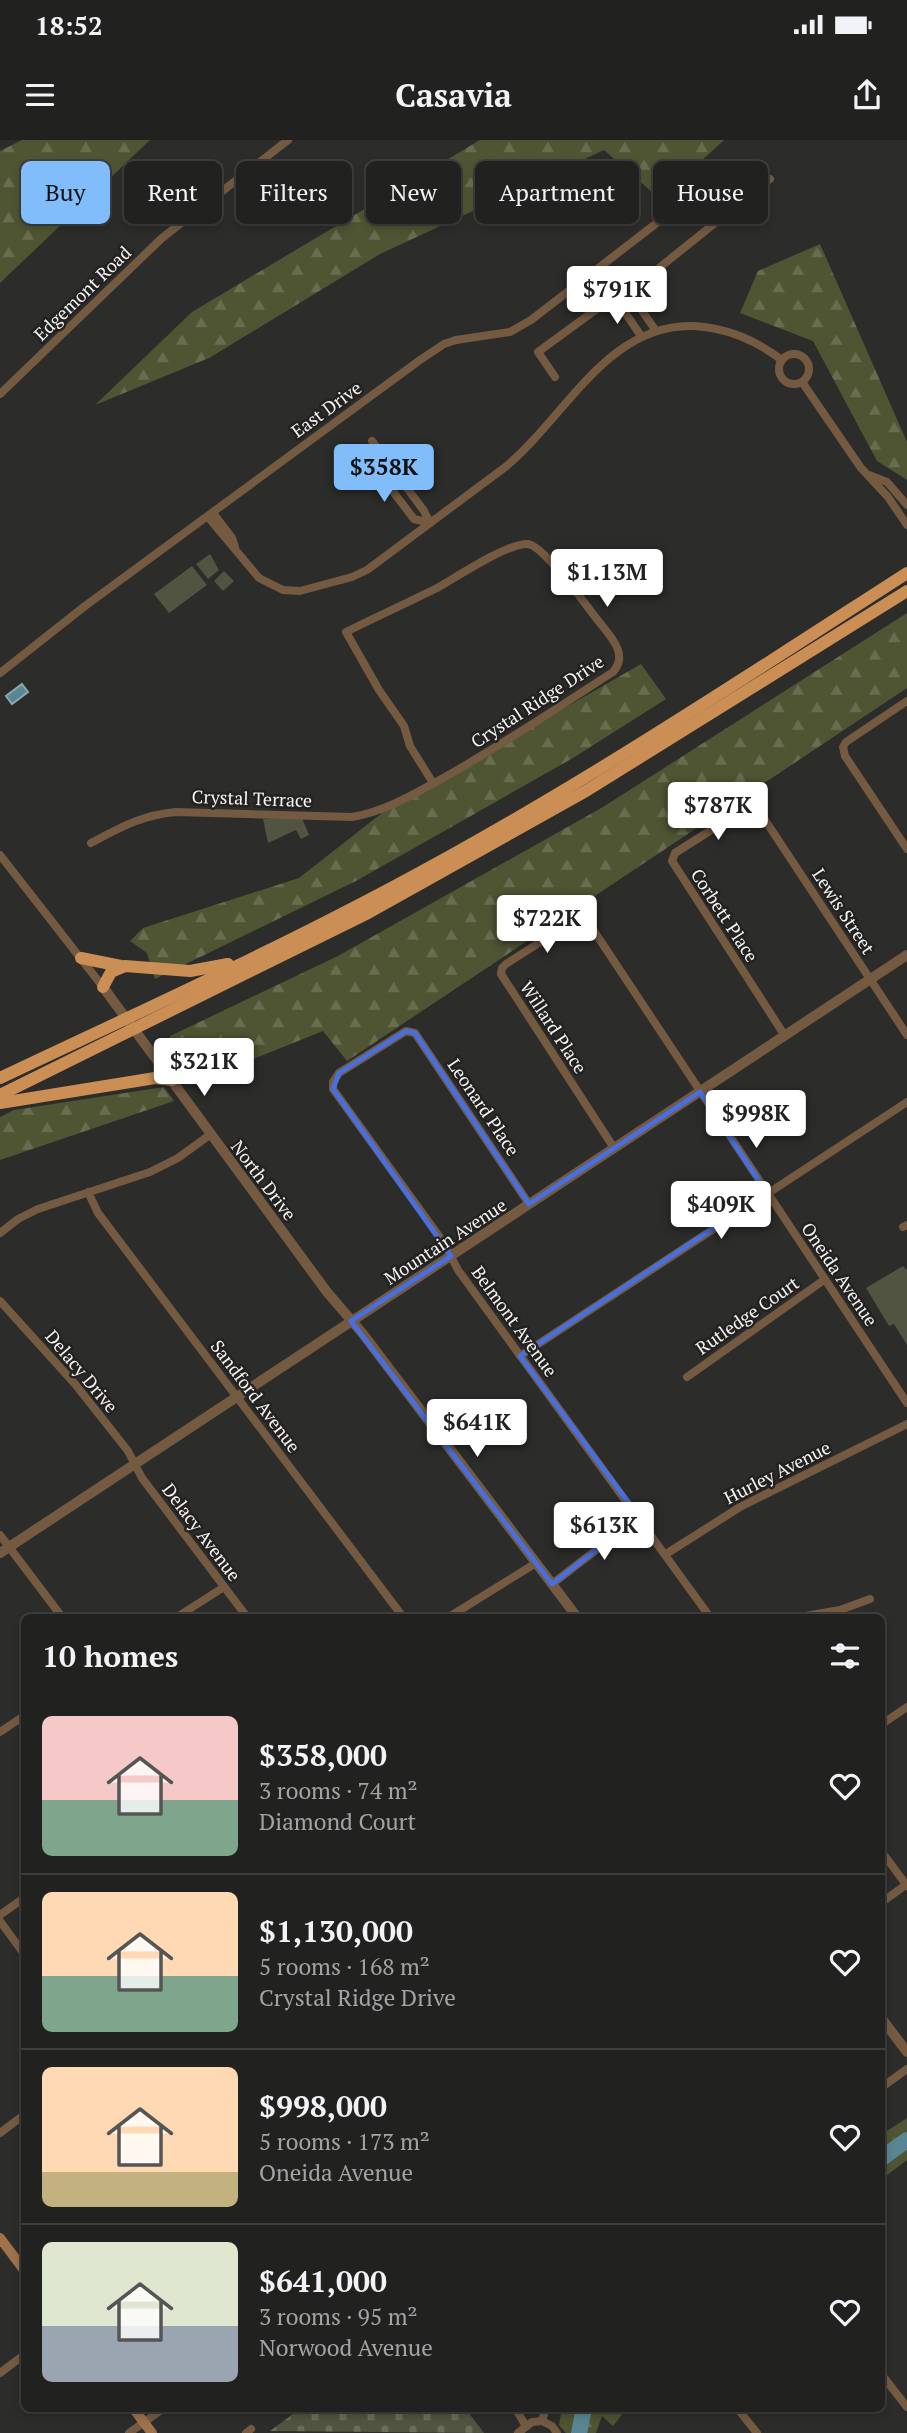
<!DOCTYPE html>
<meta charset="utf-8">
<style>
:root{--surface:#212120;--page:#292929;--text:#f1f3f6;--muted:#a2a3a5;--line:#3e3e3e;--accent:#81bdfa}
body{margin:0;font-family:"PT Serif",serif;background:var(--page);color:var(--text);height:100vh;display:flex;flex-direction:column;font-size:26px;white-space:nowrap}
*{box-sizing:border-box;margin:0}
p{font-size:23px;color:var(--muted)}
.icon{flex:none;width:38px;height:38px;fill:none;stroke:currentColor;stroke-width:2;stroke-linecap:round;stroke-linejoin:round}
.map{position:relative;flex:1;overflow:hidden}
.details{position:absolute;left:21px;top:1474px;width:864px;height:798px;display:flex;flex-direction:column;background:var(--surface);border-radius:10px;box-shadow:0 4px 10px #0003,0 0 0 2px var(--line)}
.details>*{flex:none}
.top-card{position:absolute;left:21px;top:21px;width:866px;height:63px;display:flex;gap:14px}
.price{position:absolute;translate:-50% -60px;padding:0 16px;border-radius:7px;background:#fff;color:#222;font-size:23px;line-height:46px;filter:drop-shadow(0 2px 4px #0008)}
.price::after{content:'';position:absolute;left:50%;top:42px;width:21px;height:16px;margin-left:-10px;background:inherit;clip-path:polygon(0 0,100% 0,50% 100%)}
.price.current{background:var(--accent);color:#111}
ul{padding:0;list-style:none}
li{display:flex;align-items:center;gap:21px;height:175px;padding:0 21px}
li+li{border-top:2px solid var(--line)}
li span{display:grid;place-items:center;flex:none;width:196px;height:140px;border-radius:10px;color:#555}
li>.icon{margin-inline-start:auto}
span .icon{width:84px;height:84px;fill:#fffc;stroke-width:1}
li b{font-size:30px}
h2{display:flex;justify-content:space-between;align-items:center;height:84px;padding:0 21px;font-size:30px}
.tag{padding:0 24px;border-radius:10px;background:var(--surface);box-shadow:0 4px 10px #0003,0 0 0 2px var(--line);font-size:24px;line-height:63px}
.tag.current{background:var(--accent);color:#111}
.status{display:flex;justify-content:space-between;align-items:center;height:49px;padding:0 35px;background:var(--surface);direction:ltr}
.status svg{height:19px;fill:currentColor}
header{display:flex;justify-content:space-between;align-items:center;height:91px;padding:0 21px;background:var(--surface);font-size:32px;font-weight:700}
.map>svg:first-child{display:block}
.green{fill:#515440}
.forest{fill:url(#forest-firs)}
.cemetery{fill:url(#cemetery-stones)}
.water{fill:url(#water-ripples);stroke:#88a7b0;stroke-width:2}
.lines{fill:none;stroke-linecap:round;stroke-linejoin:round}
.river{stroke:#598694;stroke-width:16}
.minor{stroke:#755a42;stroke-width:8}
.tertiary{stroke:#755a42;stroke-width:10}
.secondary{stroke:#9e724b;stroke-width:10}
.trunk{stroke:#cb8e55;stroke-width:12}
.marked{fill:none;stroke:#486fdd;stroke-width:5;stroke-linejoin:round}
.labels{text-anchor:middle;dominant-baseline:central;stroke-width:5;stroke-linejoin:round;paint-order:stroke}
.street-label{font-size:18px;fill:#f5f5f3;stroke:#232220}
</style>
<div class="status"><b>18:52</b><svg viewBox="0 0 49 12"><path d="M0 12V9h3v3zM5 12V6h3v6zM10 12V3h3v9zM15 12V0h3v12zM26 1h20v11H26zM47 4h2v5h-2z"/></svg></div>
<header><svg class="icon" aria-label="menu" viewBox="0 0 24 24"><path d="M4 6h16M4 12h16M4 18h16"/></svg>Casavia<svg class="icon" aria-label="share" viewBox="0 0 24 24"><path d="M12 15V3M7 8l5-5 5 5M5 13v7h14v-7"/></svg></header>
<div class="map">
<svg width="907" height="2293" viewBox="0 0 907 2293">
<defs>
<pattern id="forest-firs" width="22" height="20" patternUnits="userSpaceOnUse" patternTransform="scale(1.75)"><rect width="22" height="20" fill="#4f5432"/><path d="M5 1l3.5 6h-7zM16 11l3.5 6h-7z" fill="#696d50"/></pattern>
<pattern id="cemetery-stones" width="16" height="16" patternUnits="userSpaceOnUse" patternTransform="scale(1.75)"><rect width="16" height="16" fill="#515440"/><path d="M2 7V4a2 2 0 0 1 4 0v3zM10 15v-3a2 2 0 0 1 4 0v3z" fill="#6b6d5c"/></pattern>
<pattern id="water-ripples" width="26" height="14" patternUnits="userSpaceOnUse" patternTransform="scale(1.75)"><rect width="26" height="14" fill="#598694"/><path d="M2 4q2-2 4 0t4 0M15 11q2-2 4 0t4 0" fill="none" stroke="#536e76"/></pattern>
</defs>
<rect width="100%" height="100%" fill="#2c2c2a"/>
<g class="green">
<path d="M210,414L219,430L208,439L196,424Z"/>
<path d="M192,426L207,445L169,473L154,454Z"/>
<path d="M224,431L234,441L223,451L214,441Z"/>
<path d="M302,678L309,695L301,699L296,690L268,703L263,679Z"/>
<path d="M903,1126L907,1130V1205L894,1184L889,1186L866,1148Z"/>
</g>
<g class="forest">
<path d="M22,0H150L0,143V11Z"/>
<path d="M480,0H724L660,59L604,10L380,114L209,218L95,265L192,172Z"/>
<path d="M820,104L907,302V340L877,321L813,201L740,173L758,131Z"/>
<path d="M907,473V548L347,921L323,891L189,945C176,926 170,920 170,896L338,816L603,667Z"/>
<path d="M641,524L666,559L573,618L356,741L155,839L147,813L130,801L143,788L299,738L382,673Z"/>
<path d="M164,947L174,961L0,1020V977L14,970Z"/>
<path d="M907,1978V2020L882,2039V1994Z"/>
<path d="M562,2268H627L613,2286L602,2276L596,2293H566L559,2285Z"/>
</g>
<path class="cemetery" d="M301,2268H465L484,2293L270,2291Z"/>
<path class="water" d="M22,544L28,552L12,564L6,556Z"/>
<g class="lines">
<g class="river">
<path d="M882,2018L907,2000"/>
<path d="M579,2293L584,2268"/>
</g>
<g class="minor">
<path d="M629,152L656,191"/>
<path d="M616,159L641,196"/>
<circle cx="794" cy="229" r="15"/>
<path d="M555,237L538,212L605,163L629,152L770,39"/>
<path d="M802,242L861,328L888,357L907,385"/>
<path d="M0,254L162,98L288,0"/>
<path d="M372,301L424,371L430,383"/>
<path d="M361,310L414,379L430,383"/>
<path d="M869,335L887,342L907,365"/>
<path d="M213,373L232,398L235,407"/>
<path d="M208,377L259,438L283,450L300,451L352,437L367,430L504,328C565,279 606,183 694,186C728,188 755,200 782,220"/>
<path d="M0,533L85,466L420,220L444,204L456,200L510,192L531,180L662,79L675,53"/>
<path d="M907,561L846,602L843,607L845,616L907,709"/>
<path d="M91,703C121,687 142,675 176,672L352,677C386,671 414,654 445,637C502,605 557,568 613,532C630,513 608,494 596,478C585,464 544,406 528,404C507,403 457,437 437,448C407,463 376,477 346,492L379,550L404,586L410,606L433,643"/>
<path d="M0,715L103,847"/>
<path d="M785,896L672,721L675,713L749,666L756,667L759,671L907,895"/>
<path d="M614,1008L501,834L502,828L506,824L578,778L588,782L907,1263"/>
<path d="M88,1052L98,1073L403,1477"/>
<path d="M529,1064L415,893L406,891L339,933L333,942V949L444,1103L458,1130L710,1477"/>
<path d="M903,1087L907,1085"/>
<path d="M0,1093L18,1079L38,1069L150,1032L178,1018L211,994"/>
<path d="M0,1161L75,1244L128,1311L142,1338L247,1477"/>
<path d="M520,1216L907,962"/>
<path d="M687,1237L824,1140"/>
<path d="M0,1395L62,1477"/>
<path d="M666,1414L740,1367L907,1284"/>
<path d="M552,1444L639,1377"/>
<path d="M177,1477L224,1447"/>
<path d="M449,1477L536,1423"/>
<path d="M800,1477L840,1470L870,1459"/>
<path d="M882,1584L907,1567"/>
<path d="M0,1592L24,1576"/>
<path d="M882,1712L907,1746"/>
<path d="M882,1762L907,1744"/>
<path d="M0,1775L24,1758"/>
<path d="M0,1781L24,1814"/>
<path d="M882,1947L907,1929"/>
<path d="M0,1993L24,1975"/>
<path d="M0,2233L24,2215"/>
<path d="M882,2235L907,2267"/>
<path d="M515,2268L526,2286"/>
<path d="M737,2268L757,2293"/>
<path d="M542,2281L552,2286L557,2293"/>
<path d="M542,2281L546,2268"/>
<path d="M129,2293L164,2268"/>
<path d="M246,2293L251,2289"/>
<path d="M518,2293L532,2282L542,2281"/>
</g>
<g class="tertiary">
<path d="M103,847L327,1152L363,1194L577,1477"/>
<path d="M0,1413L907,815"/>
<path d="M882,1879L907,1912"/>
</g>
<g class="secondary">
<path d="M0,2098L24,2130"/>
<path d="M133,2268L152,2293"/>
</g>
<g class="trunk">
<path d="M81,818L121,826"/>
<path d="M103,847L111,832L125,826L190,831L228,824"/>
<path d="M0,938C131,876 263,816 391,748C569,654 738,542 907,433"/>
<path d="M0,955L368,773L586,651L907,451"/>
<path d="M0,963L155,938L172,940"/>
</g>
</g>
<path class="marked" d="M406,891L415,893L529,1064L700,952L767,1053L520,1216L639,1377L552,1444L351,1181L451,1116L333,949L339,933Z"/>
<g class="labels">
<g class="street-label">
<text transform="translate(82 153) rotate(-44)">Edgemont Road</text>
<text transform="translate(326 269) rotate(-36)">East Drive</text>
<text transform="translate(537 561) rotate(-33)">Crystal Ridge Drive</text>
<text transform="translate(252 658) rotate(2)">Crystal Terrace</text>
<text transform="translate(844 771) rotate(57)">Lewis Street</text>
<text transform="translate(725 775) rotate(57)">Corbett Place</text>
<text transform="translate(554 887) rotate(57)">Willard Place</text>
<text transform="translate(484 967) rotate(56)">Leonard Place</text>
<text transform="translate(264 1040) rotate(53)">North Drive</text>
<text transform="translate(445 1101) rotate(-33)">Mountain Avenue</text>
<text transform="translate(840 1134) rotate(56)">Oneida Avenue</text>
<text transform="translate(747 1175) rotate(-35)">Rutledge Court</text>
<text transform="translate(515 1181) rotate(54)">Belmont Avenue</text>
<text transform="translate(82 1231) rotate(50)">Delacy Drive</text>
<text transform="translate(256 1256) rotate(53)">Sandford Avenue</text>
<text transform="translate(777 1332) rotate(-27)">Hurley Avenue</text>
<text transform="translate(202 1392) rotate(53)">Delacy Avenue</text>
</g>
</g>
</svg>
<b class="price" style="left:617px;top:186px">$791K</b>
<b class="price current" style="left:384px;top:364px">$358K</b>
<b class="price" style="left:607px;top:469px">$1.13M</b>
<b class="price" style="left:718px;top:702px">$787K</b>
<b class="price" style="left:547px;top:815px">$722K</b>
<b class="price" style="left:204px;top:958px">$321K</b>
<b class="price" style="left:756px;top:1010px">$998K</b>
<b class="price" style="left:721px;top:1101px">$409K</b>
<b class="price" style="left:477px;top:1319px">$641K</b>
<b class="price" style="left:604px;top:1422px">$613K</b>
<div class="top-card">
<a class="tag current">Buy</a>
<a class="tag">Rent</a>
<a class="tag">Filters</a>
<a class="tag">New</a>
<a class="tag">Apartment</a>
<a class="tag">House</a>
</div>
<section class="details">
<h2>10 homes<svg class="icon" aria-label="filters" viewBox="0 0 24 24"><path d="M4 7h16M4 17h16"/><circle cx="9" cy="7" r="2"/><circle cx="15" cy="17" r="2"/></svg></h2>
<ul>
<li><span style="background:linear-gradient(#f6c9c9 60%,#7fa58c 0)"><svg class="icon" aria-label="home" viewBox="0 0 24 24"><path d="M3 11l9-7 9 7M6 9v11h12V9"/></svg></span><div><b>$358,000</b><p>3 rooms · 74 m²</p><p>Diamond Court</p></div><svg class="icon" aria-label="heart" viewBox="0 0 24 24"><path d="M12 20l-8-8c-3-5 5-10 8-4 3-6 11-1 8 4z"/></svg></li>
<li><span style="background:linear-gradient(#ffd9b3 60%,#7fa58c 0)"><svg class="icon" aria-label="home" viewBox="0 0 24 24"><path d="M3 11l9-7 9 7M6 9v11h12V9"/></svg></span><div><b>$1,130,000</b><p>5 rooms · 168 m²</p><p>Crystal Ridge Drive</p></div><svg class="icon" aria-label="heart" viewBox="0 0 24 24"><path d="M12 20l-8-8c-3-5 5-10 8-4 3-6 11-1 8 4z"/></svg></li>
<li><span style="background:linear-gradient(#ffd9b3 75%,#c2b280 0)"><svg class="icon" aria-label="home" viewBox="0 0 24 24"><path d="M3 11l9-7 9 7M6 9v11h12V9"/></svg></span><div><b>$998,000</b><p>5 rooms · 173 m²</p><p>Oneida Avenue</p></div><svg class="icon" aria-label="heart" viewBox="0 0 24 24"><path d="M12 20l-8-8c-3-5 5-10 8-4 3-6 11-1 8 4z"/></svg></li>
<li><span style="background:linear-gradient(#dfe7d0 60%,#9aa5b1 0)"><svg class="icon" aria-label="home" viewBox="0 0 24 24"><path d="M3 11l9-7 9 7M6 9v11h12V9"/></svg></span><div><b>$641,000</b><p>3 rooms · 95 m²</p><p>Norwood Avenue</p></div><svg class="icon" aria-label="heart" viewBox="0 0 24 24"><path d="M12 20l-8-8c-3-5 5-10 8-4 3-6 11-1 8 4z"/></svg></li>
</ul>
</section>
</div>
